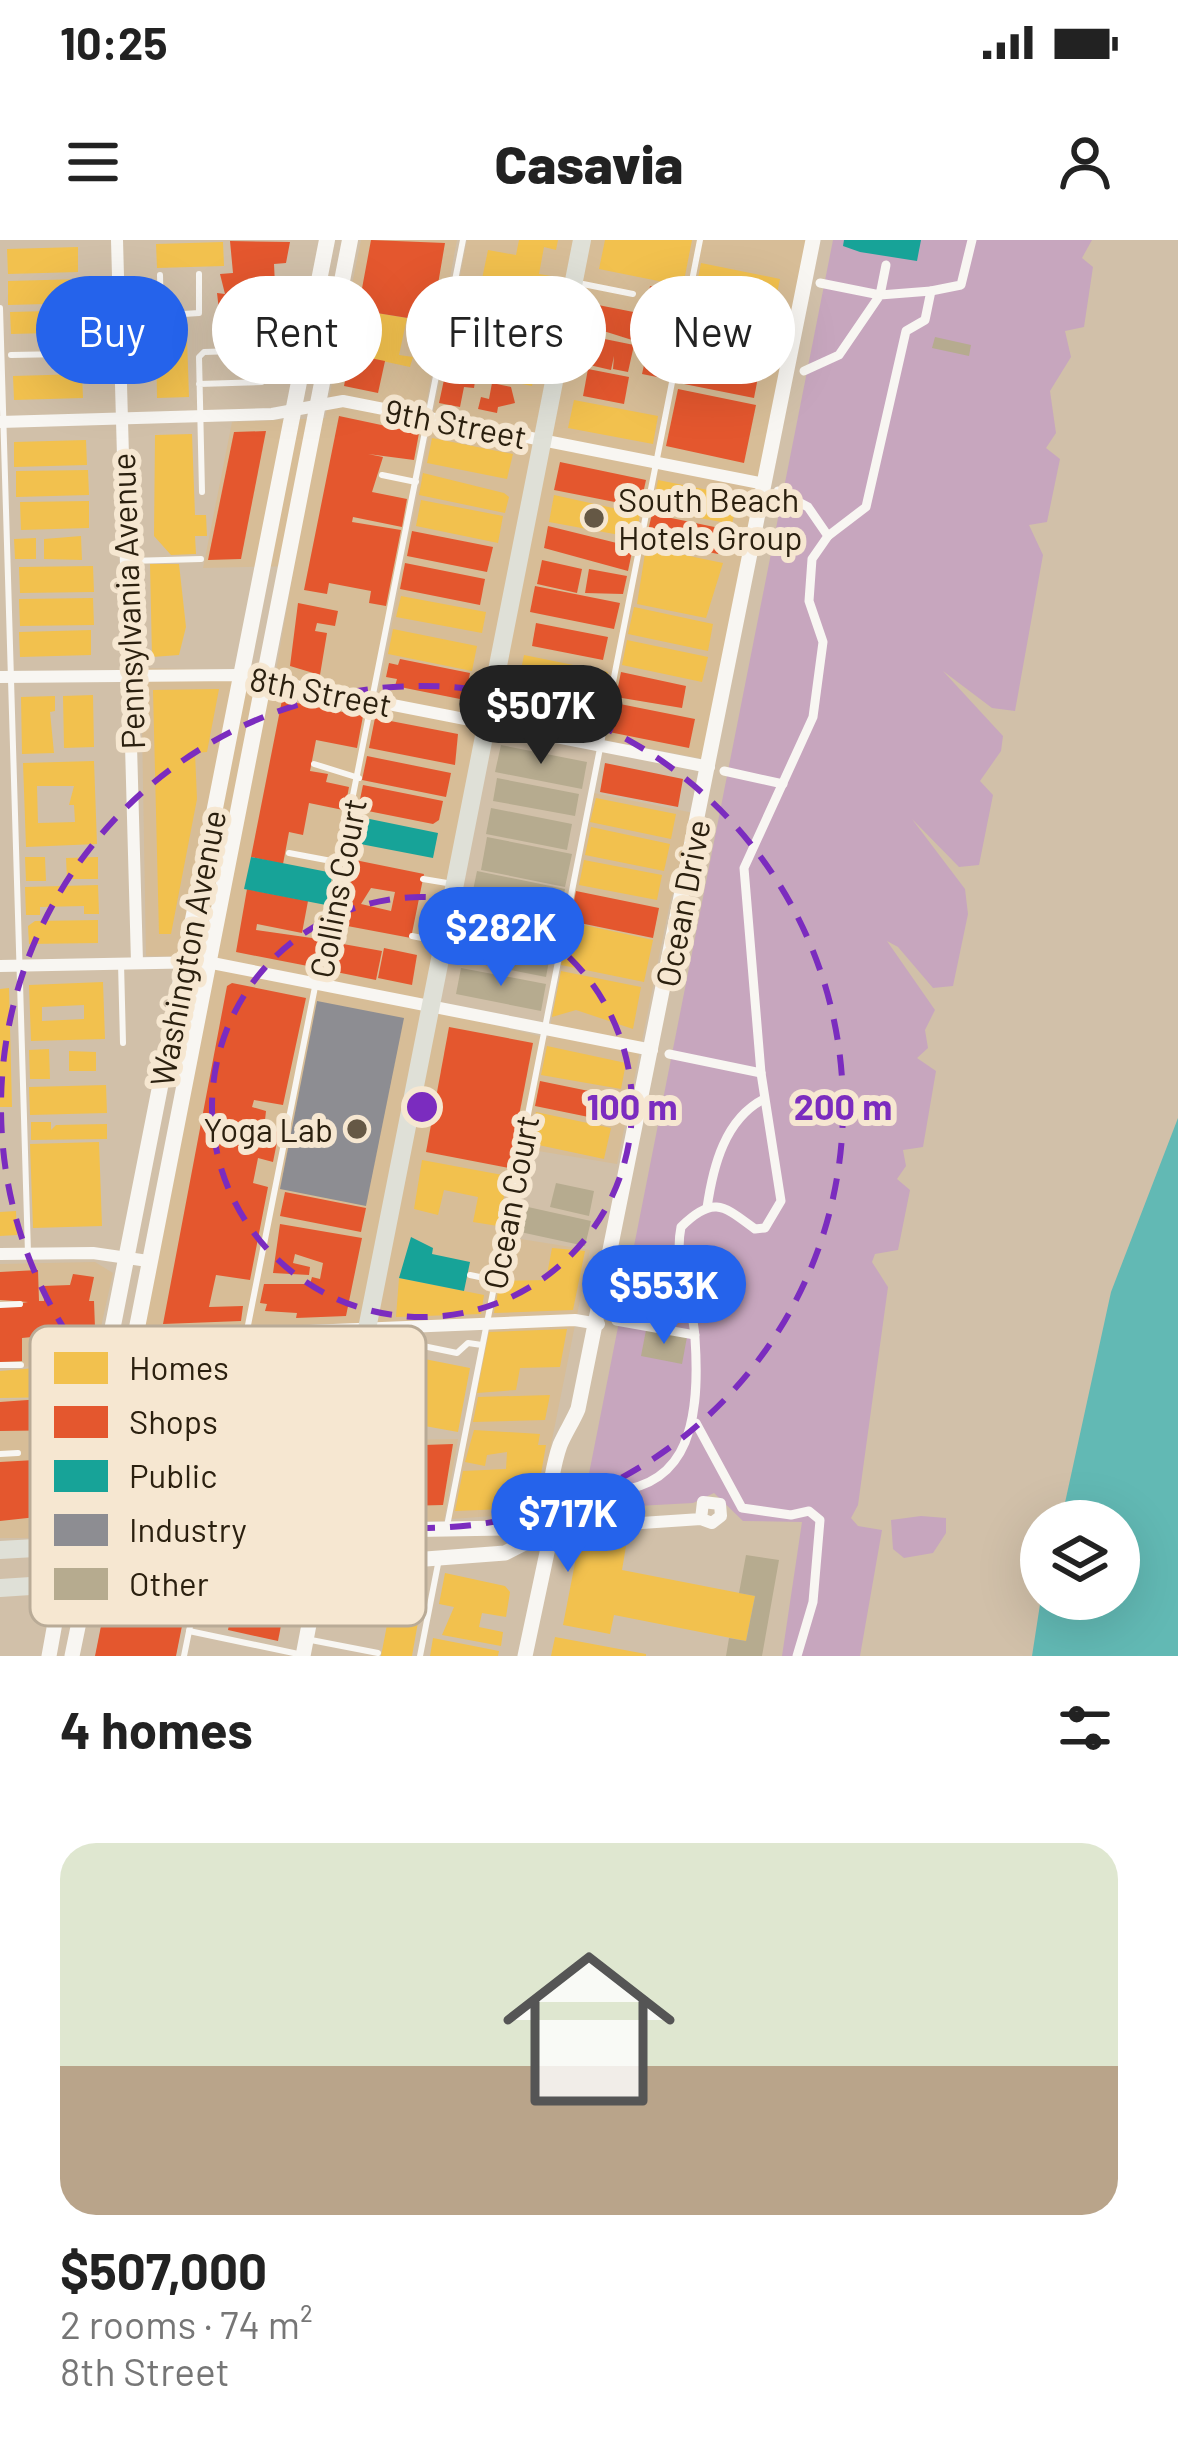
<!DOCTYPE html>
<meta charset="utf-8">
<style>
:root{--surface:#fff;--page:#f2f2f2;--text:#222;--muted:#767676;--line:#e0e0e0;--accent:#2563eb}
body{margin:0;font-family:Barlow,sans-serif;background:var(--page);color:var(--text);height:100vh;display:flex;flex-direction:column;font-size:45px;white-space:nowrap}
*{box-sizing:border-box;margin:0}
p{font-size:39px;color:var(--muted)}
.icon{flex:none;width:66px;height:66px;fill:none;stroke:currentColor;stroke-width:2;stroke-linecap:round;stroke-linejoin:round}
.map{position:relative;height:1416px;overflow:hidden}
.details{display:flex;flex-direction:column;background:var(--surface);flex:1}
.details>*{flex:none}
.guide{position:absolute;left:36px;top:36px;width:1107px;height:108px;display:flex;gap:24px}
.buttons{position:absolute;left:1020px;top:1260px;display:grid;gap:24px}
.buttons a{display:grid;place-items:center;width:120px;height:120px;border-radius:50%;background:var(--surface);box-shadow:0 12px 48px #0002;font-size:60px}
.price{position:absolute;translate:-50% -102px;padding:0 27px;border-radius:42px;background:var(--accent);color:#fff;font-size:39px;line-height:78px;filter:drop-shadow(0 3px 6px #0008)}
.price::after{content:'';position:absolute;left:50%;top:72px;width:36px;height:27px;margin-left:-18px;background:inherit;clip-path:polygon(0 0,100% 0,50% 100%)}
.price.current{background:#222;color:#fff}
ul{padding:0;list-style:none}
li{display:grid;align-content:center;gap:24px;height:636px;padding:0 60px}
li+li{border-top:3px solid var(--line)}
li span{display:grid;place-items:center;height:372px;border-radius:36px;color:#555}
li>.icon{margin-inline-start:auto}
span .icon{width:216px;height:216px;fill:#fffc;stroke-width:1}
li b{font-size:51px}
h2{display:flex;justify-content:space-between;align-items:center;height:144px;padding:0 60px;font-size:51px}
.pill{padding:0 42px;border-radius:54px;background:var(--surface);box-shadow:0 12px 48px #0002;font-size:42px;line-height:108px}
.pill.current{background:var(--accent);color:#fff}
.status{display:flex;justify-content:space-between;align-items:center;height:84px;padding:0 60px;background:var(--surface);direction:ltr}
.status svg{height:33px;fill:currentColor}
header{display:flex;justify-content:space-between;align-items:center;height:156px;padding:0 60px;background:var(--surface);font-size:54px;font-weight:800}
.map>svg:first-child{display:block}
.built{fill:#d7bd97}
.green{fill:#c7a6be}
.water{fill:#62b9b4}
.homes{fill:#f2c14e;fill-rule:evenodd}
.shops{fill:#e4572e;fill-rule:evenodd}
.public{fill:#17a398}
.industry{fill:#8d8d92}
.building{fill:#b6ab8f}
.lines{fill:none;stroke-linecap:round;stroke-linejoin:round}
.service{stroke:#f8f6f2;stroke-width:6}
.pedestrian{stroke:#f8f6f2;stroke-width:9}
.minor{stroke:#f8f6f2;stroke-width:12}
.tertiary{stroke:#f8f6f2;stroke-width:15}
.secondary{stroke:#f8f6f2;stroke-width:16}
.primary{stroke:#dfe0d7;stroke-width:18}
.ring{fill:none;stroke:#7b2cbf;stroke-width:6;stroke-dasharray:21 15}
.poi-dot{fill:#655845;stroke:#f6e7d1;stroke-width:4.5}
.labels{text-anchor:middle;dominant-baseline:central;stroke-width:12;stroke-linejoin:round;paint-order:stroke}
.street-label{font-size:33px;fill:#2b200f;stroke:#f6e7d1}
.poi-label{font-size:33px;fill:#2b200f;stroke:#f6e7d1;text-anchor:start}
.key{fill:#f6e7d1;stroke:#b9ab97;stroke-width:3}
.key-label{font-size:33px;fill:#2b200f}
.centre{fill:#7b2cbf;stroke:#f6e7d1;stroke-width:6}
.ring-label{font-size:36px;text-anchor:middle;font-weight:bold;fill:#7b2cbf;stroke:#f6e7d1;stroke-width:12;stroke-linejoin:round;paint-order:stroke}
</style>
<div class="status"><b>10:25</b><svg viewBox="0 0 49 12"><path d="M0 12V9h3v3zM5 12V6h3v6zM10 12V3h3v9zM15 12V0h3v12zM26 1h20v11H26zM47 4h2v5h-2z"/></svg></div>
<header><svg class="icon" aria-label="menu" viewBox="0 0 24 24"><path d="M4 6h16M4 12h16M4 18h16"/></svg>Casavia<svg class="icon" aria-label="person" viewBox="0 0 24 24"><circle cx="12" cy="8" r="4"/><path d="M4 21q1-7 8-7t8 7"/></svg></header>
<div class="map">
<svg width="1178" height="1416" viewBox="0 0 1178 1416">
<rect width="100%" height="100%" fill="#d1c0a9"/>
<g class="built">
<path d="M361,0H457L372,454L378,455L467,0H806L704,519L494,479L428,769L548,798L594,553L694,573L682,632L671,658L617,924L526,909L508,997L590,1010L539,1265L532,1273L451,1279L490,1078L144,1091L214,717L146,716L141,428L276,431L294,326L203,328L232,182L325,178Z"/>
<path d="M95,1022L113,1033L93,1123L0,1128V1024Z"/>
<path d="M378,1090L358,1193L390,1200L458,1199L444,1281L108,1284L146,1101Z"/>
<path d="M91,1157L64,1288L45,1298H0V1160Z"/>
</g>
<g class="green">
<path d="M833,0H1092L1082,18L1093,27L1084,87L1065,91L1071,117L1050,151L1056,193L1046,208L1060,219L1047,282L1029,285L1043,315L1015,471L992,468L943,431L1003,496L1001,511L980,541L993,555L979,625L959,627L912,579L965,649L968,674L953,746L933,748L898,707L887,701L935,770L925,790L928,808L917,818L936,831L923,907L903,910L906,926L897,939L910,950L898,1010L875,1014L872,1022L888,1047L858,1265L851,1278L858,1286L882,1290L860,1416H782L802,1282L743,1281L714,1253L693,1263L582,1269Z"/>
<path d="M921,1276L946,1278V1293L933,1313L904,1318L893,1309L891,1280Z"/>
</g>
<path class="water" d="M1178,878V1416H1032L1041,1358L1119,1359V1281H1061L1111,1052Z"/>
<g class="homes">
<path d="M519,0H558L556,10L544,7L539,34L551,36L548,52L482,39L488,10L516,15Z"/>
<path d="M605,0H692L683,46L599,29Z"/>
<path d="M223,2L224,26L157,28L156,4Z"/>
<path d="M78,7V32L8,34L7,9Z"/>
<path d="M701,23L780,39L769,92L738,86L742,67L720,62L716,85L690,79Z"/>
<path d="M83,39L84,63L8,65V41Z"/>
<path d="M358,70L407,78L399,115L413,117L410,127L350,114Z"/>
<path d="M49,71V93L11,94L10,72Z"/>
<path d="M79,71V96H57L56,72Z"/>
<path d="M461,72L541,88L536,113L456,98Z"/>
<path d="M689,86L768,102L763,127L684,111Z"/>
<path d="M187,98L189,157L157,158L156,99Z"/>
<path d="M451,102L537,119L532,146L446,129Z"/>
<path d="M82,134L83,158L14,160L13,136Z"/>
<path d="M574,160L658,176L653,204L568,188Z"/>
<path d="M192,194L195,275H206L207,296H195L196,314L171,315L154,296L155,195Z"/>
<path d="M432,198L513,214L507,239L427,223Z"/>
<path d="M86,200L87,225L14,227V202Z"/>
<path d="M88,230L89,255L16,257V231Z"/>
<path d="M423,233L504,253L509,257L505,273L419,255Z"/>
<path d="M658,240L738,256L732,284L652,269Z"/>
<path d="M554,255L640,274L636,298L549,282Z"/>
<path d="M421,260L503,276L498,303L416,286Z"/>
<path d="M89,261V288L21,290L20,262Z"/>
<path d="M81,296L82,320L44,319V299Z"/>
<path d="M36,298V319H15L14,299Z"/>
<path d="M646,307L723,323L706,378L637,364Z"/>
<path d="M150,324H179L186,387L179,415L152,417Z"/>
<path d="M93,326L94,352L20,353L19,327Z"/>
<path d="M401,356L486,372L482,393L396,377Z"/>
<path d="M93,358L94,385L20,386L19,359Z"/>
<path d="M634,367L713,384L708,411L628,394Z"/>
<path d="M393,389L477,406L472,431L388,414Z"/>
<path d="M91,390V415L20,417L19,392Z"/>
<path d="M627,400L708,417L702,442L622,425Z"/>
<path d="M524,415L608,432L601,465L561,457L563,450L551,447L545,475L513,469Z"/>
<path d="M219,449L207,512L195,513L197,559L171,694H159L153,450Z"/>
<path d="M93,455L94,507L64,508L63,456Z"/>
<path d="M55,456V471L50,472L54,513L22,514L21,457Z"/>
<path d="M94,521L97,604L26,607L23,523ZM37,546H74L69,565H74L75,582L38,583Z"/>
<path d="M596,558L676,574L671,599L590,582Z"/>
<path d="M591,587L670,604L664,631L585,615Z"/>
<path d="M25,617H45L46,641H26Z"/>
<path d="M98,617V639H67L66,618Z"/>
<path d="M584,620L662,635L657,660L579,645Z"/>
<path d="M98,645L99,674H84V666L40,667V675H26L25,647Z"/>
<path d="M98,680V703L29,704L28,686L35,681Z"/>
<path d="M570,682L653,700L644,742L561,725Z"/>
<path d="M561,731L641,747L633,789L576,770L552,777Z"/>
<path d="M103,742L105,799L31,801L29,745ZM84,765V779L42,781V767Z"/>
<path d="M9,748L12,867H0V749Z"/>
<path d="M547,806L626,823L621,849L541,835Z"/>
<path d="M49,809L50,839H30L29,810Z"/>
<path d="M69,811L96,812V831H69Z"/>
<path d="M106,845L107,873L30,875L29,847Z"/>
<path d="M536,872L611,888L604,919L529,903Z"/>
<path d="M31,882H51V890L56,885L107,884V899L31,900Z"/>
<path d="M99,902L102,986L33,988L30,904Z"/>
<path d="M422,920L508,936L498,986L473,982L478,957L444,950L438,975L414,969Z"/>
<path d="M16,971L17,995L0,996V972Z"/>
<path d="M552,1008L585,1011L573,1070L494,1073L500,1041L546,1040Z"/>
<path d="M399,1038L484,1055L481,1074L396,1077Z"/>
<path d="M567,1089L560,1127L520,1128L516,1150L477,1153L489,1092Z"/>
<path d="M384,1111L470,1128L458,1192L419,1185L417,1195L369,1186Z"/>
<path d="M82,1124L77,1145H59V1157L0,1158V1131Z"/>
<path d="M550,1155L545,1180L473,1182L478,1157Z"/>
<path d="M474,1190L540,1194L538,1205H546L536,1263L528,1268L455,1271L463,1231L506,1229L507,1212L487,1215L485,1226L465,1222Z"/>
<path d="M580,1297L626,1306L622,1330L755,1356L746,1401L614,1375L610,1394L563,1385Z"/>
<path d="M445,1333L505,1346L510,1352L506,1377L482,1373L479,1387L503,1392L501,1406L442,1395L454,1367L439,1364Z"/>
<path d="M392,1359L421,1365L412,1416H381Z"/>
<path d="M555,1397L646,1414V1416H551Z"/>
<path d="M433,1398L499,1411L498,1416H430Z"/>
</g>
<g class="shops">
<path d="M371,0L445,3L436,56L445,58L439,83L358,70Z"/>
<path d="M230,1L290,2L286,23L274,24L276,66L263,65L264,94L222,96L217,53L225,54L220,34L233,33Z"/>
<path d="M463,39L548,56L543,80L459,63Z"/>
<path d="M650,46L682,52L678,76L646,69Z"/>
<path d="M598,65L654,76L648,105L594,88Z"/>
<circle cx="665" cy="94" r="12"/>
<path d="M590,96L634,105L628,132L613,129L614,116L611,130L585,124Z"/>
<path d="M648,107L667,111L662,138L642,134Z"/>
<path d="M350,114L385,121L378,153L344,146Z"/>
<path d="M684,117L759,132L754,158L679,143Z"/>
<path d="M588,129L629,137L624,164L583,156Z"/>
<path d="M445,135L475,141L474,148L464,147L460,167L439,163Z"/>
<path d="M492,143L511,147L515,163L498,167L497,173L478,169L481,157L489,159Z"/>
<path d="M678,149L756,165L744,223L666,206Z"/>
<path d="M339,176L419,193L414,220L368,214L383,217L372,252L407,259L402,287L353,277L352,282L401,290L386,366L369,363L371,351L329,343L327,354L304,350Z"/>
<path d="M266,191L241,319L208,320L234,192Z"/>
<path d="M560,222L646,240L640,267L554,250Z"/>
<path d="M652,274L724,289L718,314L646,299Z"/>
<path d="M548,286L633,307L628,331L544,308Z"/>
<path d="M412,291L493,307L487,332L407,316Z"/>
<path d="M542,320L582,329L577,353L537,344Z"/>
<path d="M405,323L485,339L480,365L400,349Z"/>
<path d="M589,329L627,336L623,354L585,353Z"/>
<path d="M535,346L620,363L614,389L530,372Z"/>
<path d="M298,363L338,371L335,386L317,383L315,391L327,393L320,435L290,426Z"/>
<path d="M536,383L608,397L603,420L532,406Z"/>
<path d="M400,419L470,433L465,460L395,446L397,439L386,437L389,423L398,425Z"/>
<path d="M621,432L686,446L682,468L616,457Z"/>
<path d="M282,460L363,476L357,508L316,500L310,531L328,534L326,542L349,547L346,563L343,570L309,563L303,595L289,592L283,624L251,617Z"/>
<path d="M615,463L695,479L689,508L609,492Z"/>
<path d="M375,478L458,494L455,525L369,508Z"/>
<path d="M367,516L451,533L446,557L362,540Z"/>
<path d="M605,523L683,539L678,567L600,552Z"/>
<path d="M363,545L443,561L439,580L433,584L358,569Z"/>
<path d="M355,620L424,634L411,698L342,685ZM371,648L395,652L391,671L361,664Z"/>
<path d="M247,649L308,661L302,693L257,684L256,690L319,699L313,727L236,712Z"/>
<path d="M576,651L659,668L653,698L570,681Z"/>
<path d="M332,702L382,711L376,740L326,730Z"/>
<path d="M384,708L417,715L412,745L378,738Z"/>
<path d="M232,743L306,758L283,865L254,860L252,867L266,871L264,889L279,892L273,922L258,918L253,943L268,947L250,1040L216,1035L209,1067L243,1066L241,1081L163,1084L227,746Z"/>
<path d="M449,787L533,803L509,928L426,912Z"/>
<path d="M540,841L618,857L613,882L535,866Z"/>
<path d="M285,952L366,968L361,992L280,976Z"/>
<path d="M280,984L362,998L346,1076L296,1078L297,1073L265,1071L267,1064L260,1063L264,1044H310L312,1037L320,1039L323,1023L295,1014L293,1023L310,1027L309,1035L273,1033Z"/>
<path d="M38,1030L39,1061H44L43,1046L70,1045L73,1034L94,1037L89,1061H94L95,1088L88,1093L82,1123L41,1120L32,1097L22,1098V1121L0,1122V1067L28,1062L0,1060V1032Z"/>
<path d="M56,1158L78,1160L72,1190L0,1191V1162Z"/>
<path d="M34,1194H70L55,1275L0,1281V1222L35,1220Z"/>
<path d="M453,1204L443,1265L363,1267L356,1262L365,1207Z"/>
<path d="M234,1359L284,1370L278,1401L228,1390Z"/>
<path d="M105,1366L183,1381L176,1416H95Z"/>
</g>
<g class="public">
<path d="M844,0H921L917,21L860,12L843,6Z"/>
<path d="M355,576L438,593L433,618L350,602Z"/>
<path d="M251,617L333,633L326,665L244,649Z"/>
<path d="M411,997L433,1008L432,1014L470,1022L464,1051L399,1038Z"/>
</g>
<path class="industry" d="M317,761L404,778L366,966L280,949Z"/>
<g class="building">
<path d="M935,97L971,105L969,116L932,108Z"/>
<path d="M501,505L587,522L582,549L495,532Z"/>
<path d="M497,538L579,554L575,576L493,561Z"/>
<path d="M491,568L572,584L567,610L486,594Z"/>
<path d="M487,597L572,614L565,647L481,630Z"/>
<path d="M477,631L565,649L560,676L471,660Z"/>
<path d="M473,663L557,681L552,705L468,688Z"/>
<path d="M466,693L551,710L546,737L460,720Z"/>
<path d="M461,728L546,744L541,771L456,754Z"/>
<path d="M556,943L594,951L589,976L550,967Z"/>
<path d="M528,967L591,981L585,1006L511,990L513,981L524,984Z"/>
<path d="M646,1090L687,1097L682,1124L641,1116Z"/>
<path d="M746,1315L779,1320L762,1416H726L729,1398L746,1401L755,1356L739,1353Z"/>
</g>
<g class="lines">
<g class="service">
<path d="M160,35L161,77"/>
<path d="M578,43L633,54"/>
<path d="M0,68L28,1013"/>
<path d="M122,78L199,73V34"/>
<path d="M11,115L120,113"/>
<path d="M199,144L262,142L267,134L261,110L204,112L199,117C200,162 201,207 202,252"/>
<path d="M382,235L416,242"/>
<path d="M129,321L201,319"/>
<path d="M314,524L359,538"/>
<path d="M289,613L342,623"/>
<path d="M423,639L453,644"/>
<path d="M412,696L437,701"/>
<path d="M121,723L123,803"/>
<path d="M470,1035L494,1040"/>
<path d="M0,1065L20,1064"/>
<path d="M389,1099L457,1113L468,1103L482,1105"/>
<path d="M0,1125H21"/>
<path d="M355,1167L372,1170"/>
<path d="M0,1214L18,1213"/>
<path d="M447,1286L700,0"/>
<path d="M207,1292L463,0"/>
<path d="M189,1391L303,1415"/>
<path d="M311,1400L378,1413"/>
<path d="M184,1416L200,1337"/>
<path d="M420,1416L439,1319"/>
</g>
<g class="pedestrian">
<path d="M820,43L880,55L886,25"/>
<path d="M804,131L839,115L880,55L931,51"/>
<path d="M778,251L808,267L828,296"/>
<path d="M724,531L783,544"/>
<path d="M669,814L761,833"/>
<path d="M707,968C713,926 725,879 764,859"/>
<path d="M616,1081L695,1095"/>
<path d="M696,1183L742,1268L791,1275L809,1271L820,1280L813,1362L797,1416"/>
<path d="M578,1250C688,1264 701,1187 695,1098C693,1059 673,1027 681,987C714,954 725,967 755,989L765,988L781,961L761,833L744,628L813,477L823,402L809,361L812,319L828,296L866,267L906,91L925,80L931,51L961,45L972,0"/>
</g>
<g class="minor">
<path d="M117,0L137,722"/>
<path d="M0,182L272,174L343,161L765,244"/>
<path d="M0,437L240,435L709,527"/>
<path d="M0,726L207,722L652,810"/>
<path d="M0,1014L93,1013L148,1021"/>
<path d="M135,1098L575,1080L599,1084"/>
<path d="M552,1289L701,1279L712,1283L721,1276L720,1264L703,1262L701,1279"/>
</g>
<g class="tertiary">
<path d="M496,1287C561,1279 543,1253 560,1205C565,1193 573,1181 578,1169L813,0"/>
<path d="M328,1291L505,1288"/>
<path d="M49,1416L62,1344"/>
<path d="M72,1416L87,1343"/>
<path d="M303,1416L320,1327L505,1313L552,1289"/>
<path d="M525,1416L552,1289"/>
</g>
<g class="secondary">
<path d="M87,1343L350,0"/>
<path d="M62,1344L327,0"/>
</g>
<g class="primary">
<path d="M0,1310L328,1291"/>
<path d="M0,1348L320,1327L582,0"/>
</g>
</g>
<g class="ring">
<circle cx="422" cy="867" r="210"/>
<circle cx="422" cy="867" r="421"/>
</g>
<g class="poi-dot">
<circle cx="594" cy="278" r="12"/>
<circle cx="357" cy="889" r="12"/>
</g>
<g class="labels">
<g class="street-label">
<text transform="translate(456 183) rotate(11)">9th Street</text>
<text transform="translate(127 361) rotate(-92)">Pennsylvania Avenue</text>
<text transform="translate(321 451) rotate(11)">8th Street</text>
<text transform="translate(337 648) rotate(-79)">Collins Court</text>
<text transform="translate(682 663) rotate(-79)">Ocean Drive</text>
<text transform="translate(187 708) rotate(-79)">Washington Avenue</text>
<text transform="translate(510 962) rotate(-79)">Ocean Court</text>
</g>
<g class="poi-label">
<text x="618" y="259">South Beach<tspan x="618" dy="38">Hotels Group</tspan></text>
<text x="333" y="889" text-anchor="end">Yoga Lab</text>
</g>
</g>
<rect x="30" y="1086" width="396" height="300" rx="18" class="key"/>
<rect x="54" y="1112" width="54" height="32" fill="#f2c14e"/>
<rect x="54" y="1166" width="54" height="32" fill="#e4572e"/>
<rect x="54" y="1220" width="54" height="32" fill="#17a398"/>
<rect x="54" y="1274" width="54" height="32" fill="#8d8d92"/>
<rect x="54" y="1328" width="54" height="32" fill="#b6ab8f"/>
<g class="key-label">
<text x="129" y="1140">Homes</text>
<text x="129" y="1194">Shops</text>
<text x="129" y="1248">Public</text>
<text x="129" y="1302">Industry</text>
<text x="129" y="1356">Other</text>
</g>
<circle cx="422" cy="867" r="18" class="centre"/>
<g class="ring-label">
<text x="632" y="880">100 m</text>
<text x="843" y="880">200 m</text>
</g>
</svg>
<div class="buttons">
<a><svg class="icon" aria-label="layers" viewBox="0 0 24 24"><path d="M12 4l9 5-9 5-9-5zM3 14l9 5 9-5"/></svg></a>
</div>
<b class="price current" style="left:541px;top:527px">$507K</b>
<b class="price" style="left:501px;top:749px">$282K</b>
<b class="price" style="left:664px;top:1107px">$553K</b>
<b class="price" style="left:568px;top:1335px">$717K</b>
<div class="guide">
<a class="pill current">Buy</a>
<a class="pill">Rent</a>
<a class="pill">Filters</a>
<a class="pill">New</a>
</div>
</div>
<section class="details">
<h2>4 homes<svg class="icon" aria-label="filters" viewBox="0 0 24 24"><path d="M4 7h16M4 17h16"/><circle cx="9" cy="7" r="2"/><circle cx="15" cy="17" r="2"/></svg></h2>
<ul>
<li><span style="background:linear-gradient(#dfe7d0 60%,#b9a48a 0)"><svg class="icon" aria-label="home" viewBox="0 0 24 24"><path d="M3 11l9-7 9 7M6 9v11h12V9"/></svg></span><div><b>$507,000</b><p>2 rooms · 74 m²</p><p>8th Street</p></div></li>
</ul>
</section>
